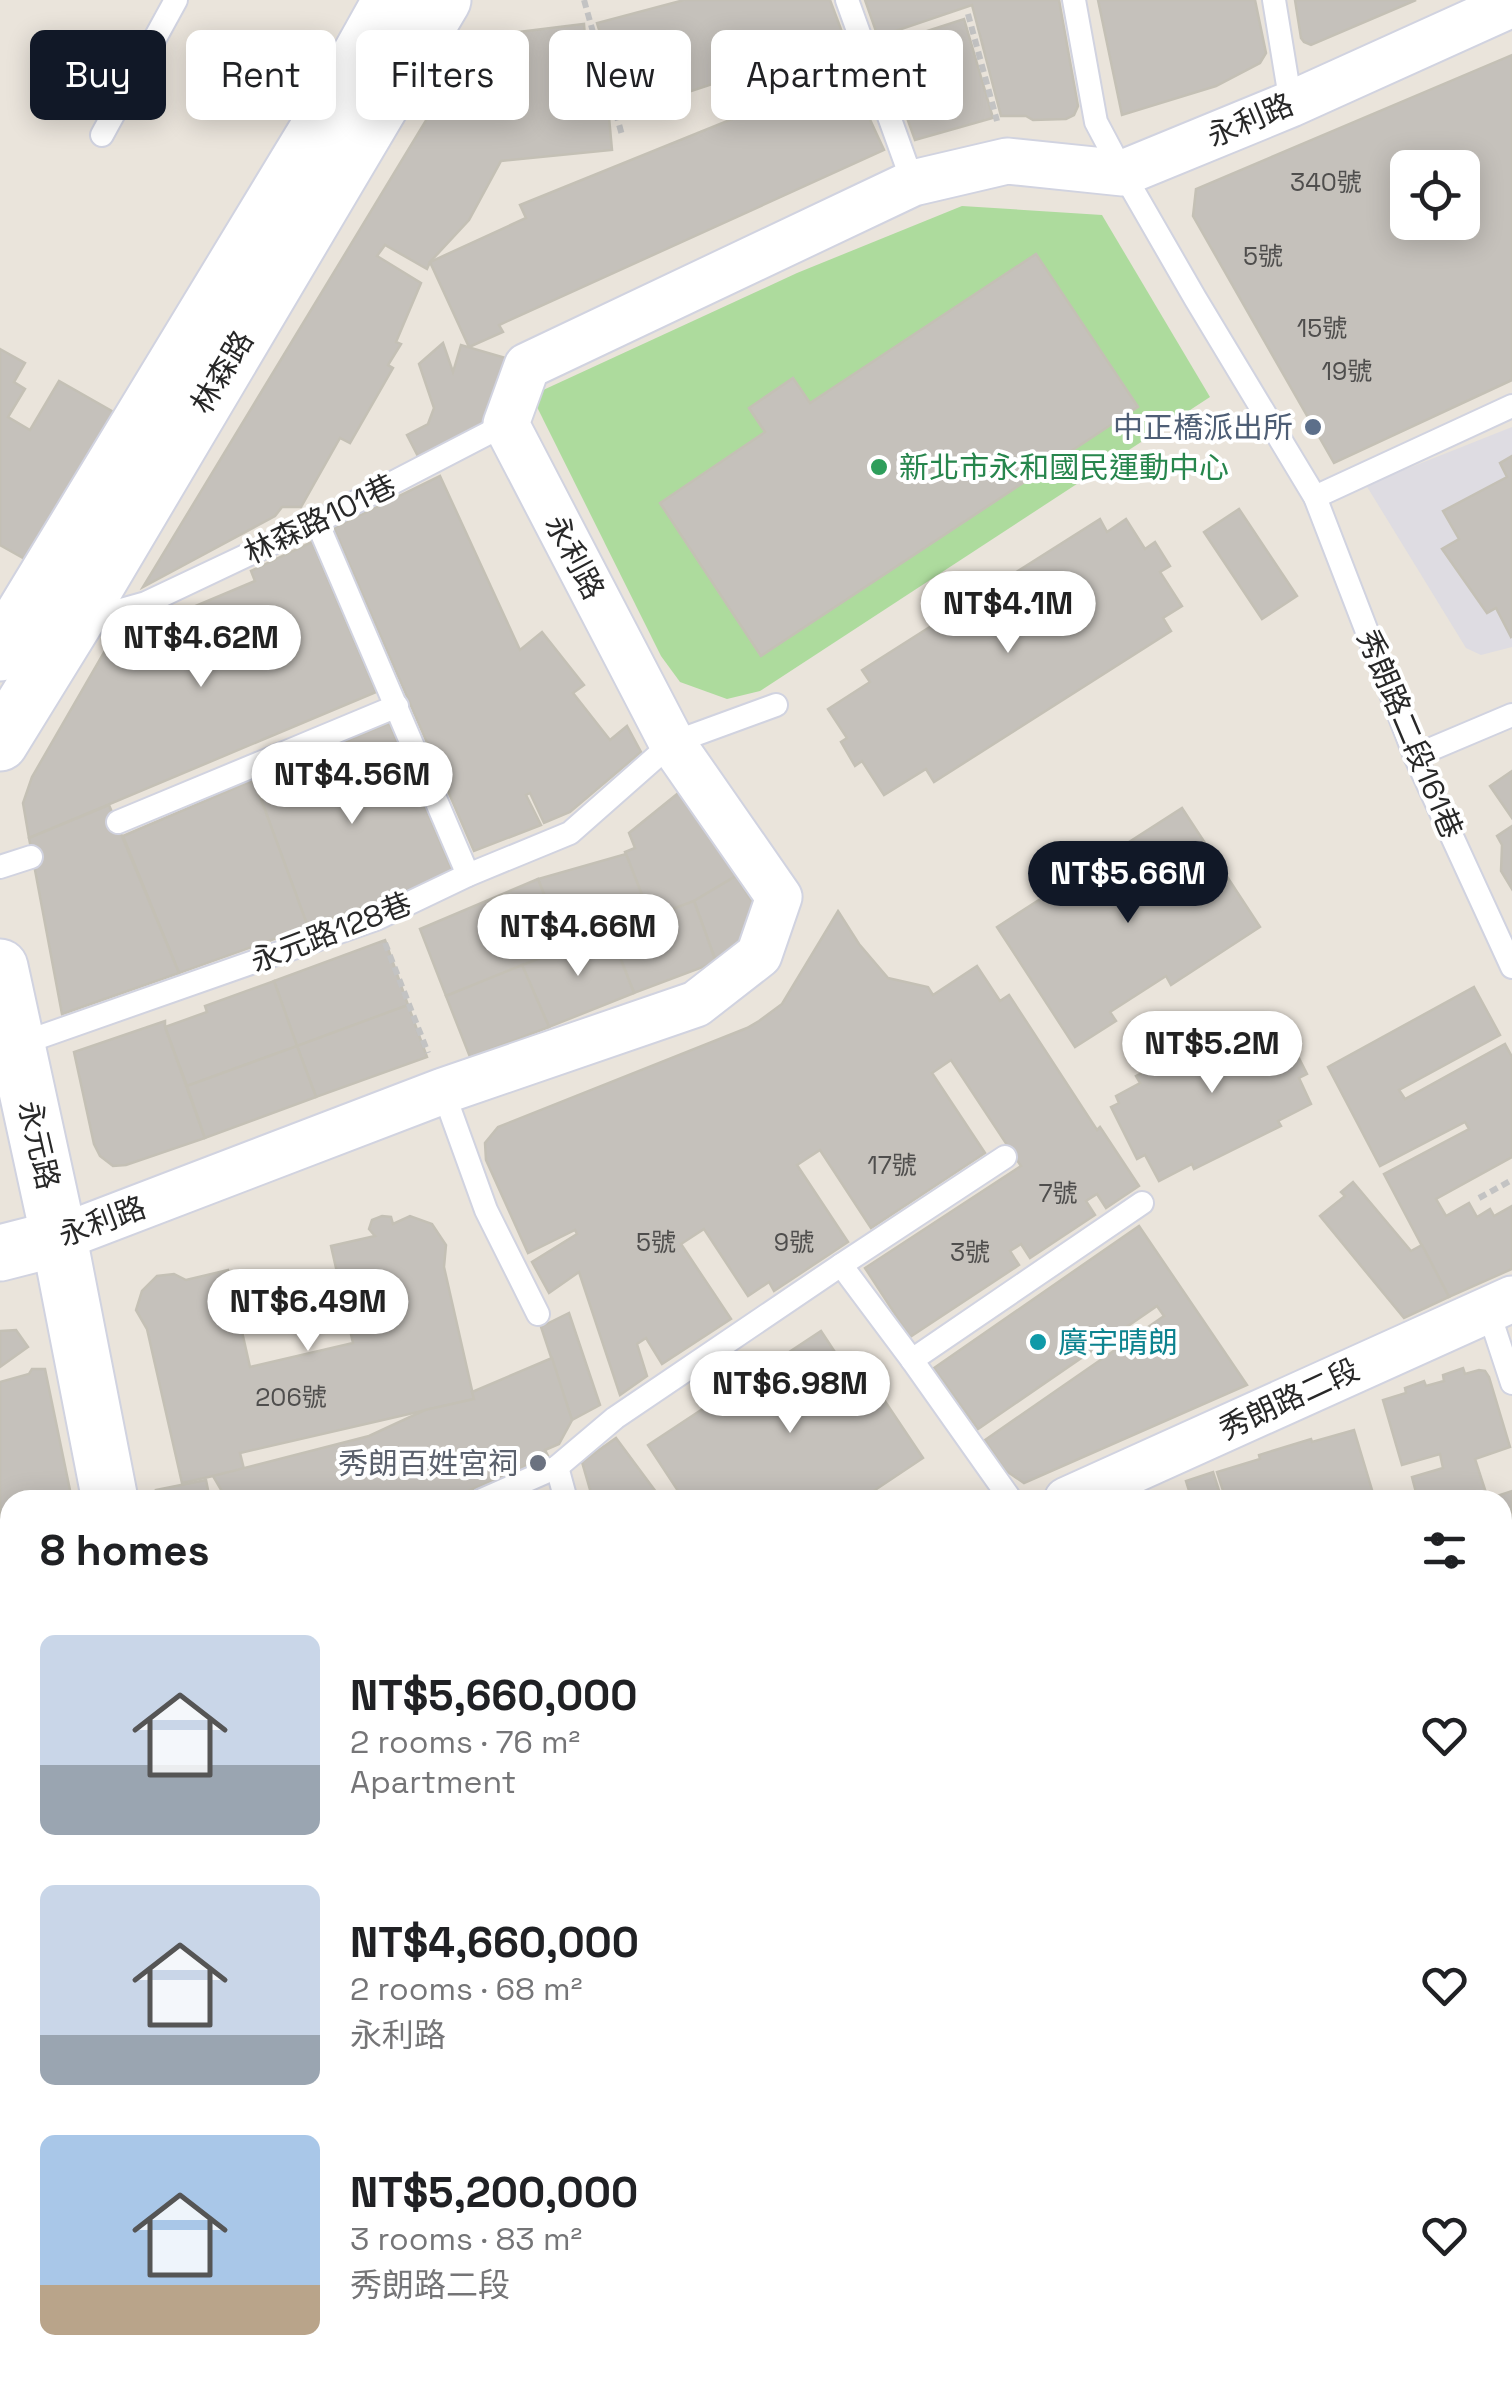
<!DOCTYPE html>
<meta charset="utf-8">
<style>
:root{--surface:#fff;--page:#f6f6f6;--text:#202124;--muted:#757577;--accent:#111827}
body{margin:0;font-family:"Space Grotesk","Noto Sans TC",sans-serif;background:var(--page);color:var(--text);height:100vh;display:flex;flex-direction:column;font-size:38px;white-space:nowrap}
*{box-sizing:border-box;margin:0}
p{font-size:32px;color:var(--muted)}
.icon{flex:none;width:55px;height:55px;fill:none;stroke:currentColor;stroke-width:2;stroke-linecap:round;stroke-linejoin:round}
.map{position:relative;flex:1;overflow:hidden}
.panel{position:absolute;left:0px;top:1490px;width:1512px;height:892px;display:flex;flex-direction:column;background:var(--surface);border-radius:30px 30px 0 0;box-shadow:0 5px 25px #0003}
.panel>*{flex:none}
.top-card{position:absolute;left:30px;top:30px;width:1000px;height:90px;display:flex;gap:20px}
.buttons{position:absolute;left:1390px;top:150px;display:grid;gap:20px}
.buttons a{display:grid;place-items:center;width:90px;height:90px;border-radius:15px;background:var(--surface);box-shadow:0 5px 25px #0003;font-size:50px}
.price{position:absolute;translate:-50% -85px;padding:0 22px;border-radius:35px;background:#fff;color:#222;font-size:32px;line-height:65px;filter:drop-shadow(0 2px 5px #0008)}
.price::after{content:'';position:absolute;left:50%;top:60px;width:30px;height:22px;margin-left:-15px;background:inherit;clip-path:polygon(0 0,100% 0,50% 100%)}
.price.on{background:var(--accent);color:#fff}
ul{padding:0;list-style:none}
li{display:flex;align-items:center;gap:30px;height:250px;padding:0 40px}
li span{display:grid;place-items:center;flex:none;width:280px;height:200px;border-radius:15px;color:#555}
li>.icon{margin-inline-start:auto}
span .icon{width:120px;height:120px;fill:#fffc;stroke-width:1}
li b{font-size:42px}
h2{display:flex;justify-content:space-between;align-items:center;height:120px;padding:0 40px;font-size:42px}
.tag{padding:0 35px;border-radius:15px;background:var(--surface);box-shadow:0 5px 25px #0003;font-size:35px;line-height:90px}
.tag.on{background:var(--accent);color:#fff}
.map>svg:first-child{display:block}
.industrial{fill:#dedce2}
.green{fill:#addb9d}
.building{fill:#c5c1bb;stroke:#c4c0b5;stroke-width:2.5;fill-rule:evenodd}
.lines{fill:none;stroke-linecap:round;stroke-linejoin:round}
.service-casing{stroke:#d1d3e0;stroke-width:26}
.minor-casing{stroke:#d1d3e0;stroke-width:49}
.tertiary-casing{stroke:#d1d3e0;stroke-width:59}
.path{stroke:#c3c3c3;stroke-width:6;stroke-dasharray:8 5;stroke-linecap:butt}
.service{stroke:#fff;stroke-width:22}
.minor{stroke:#fff;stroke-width:45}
.tertiary{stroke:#fff;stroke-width:55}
.service-dot{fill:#5c6f8a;stroke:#fff;stroke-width:4}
.leisure-dot{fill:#2e9e5b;stroke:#fff;stroke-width:4}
.culture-dot{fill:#0f9aa8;stroke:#fff;stroke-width:4}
.worship-dot{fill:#6b7280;stroke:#fff;stroke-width:4}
.labels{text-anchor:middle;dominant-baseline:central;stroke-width:8;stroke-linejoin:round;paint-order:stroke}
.number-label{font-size:25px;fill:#4f4e4d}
.street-label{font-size:30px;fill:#282828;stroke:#fff}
.service-label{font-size:30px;fill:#4e5e75;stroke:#fff;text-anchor:end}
.leisure-label{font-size:30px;fill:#27864d;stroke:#fff;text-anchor:start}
.culture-label{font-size:30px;fill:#0d838f;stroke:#fff;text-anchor:start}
.worship-label{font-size:30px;fill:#5b616d;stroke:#fff;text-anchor:end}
</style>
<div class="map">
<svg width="1512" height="2382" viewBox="0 0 1512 2382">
<rect width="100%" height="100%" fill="#eae4db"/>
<path class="industrial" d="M1512,427V647L1481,655L1466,648L1366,485Z"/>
<path class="green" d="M962,206L1102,215L1210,397L760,691L727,699L680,682L661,656L535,403L541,391L797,273Z"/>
<g class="building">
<path d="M684,0H830L845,40L625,113L597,23Z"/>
<path d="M865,0H1059L1078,106L1074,115L1066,119L1033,120L1026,116H1001L972,5L878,37Z"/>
<path d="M1098,0H1255L1266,53L1260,63L1216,86L1122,115Z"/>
<path d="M1295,0H1416L1311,45L1304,42L1301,38Z"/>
<path d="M964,19L993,118L915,140L902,104L907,102L898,74L892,76L883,49L929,36L927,31Z"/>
<path d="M584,24L588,79L566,82L567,99L607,95L612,150L501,161L469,220L430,262L427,269L385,245L377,256L421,283L396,342L401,344L388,365L393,368L350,443L340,438L301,507H282L275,516L143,587L473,43L485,36Z"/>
<path d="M1512,55V380L1334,463L1193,216L1196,189ZM1408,168H1462V222H1408Z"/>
<path d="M848,72L884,150L499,325L503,332L469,347L430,262L526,218L520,205Z"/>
<path d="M1036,254L1138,407L761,656L660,503L765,432L749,408L793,378L810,403Z"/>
<path d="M443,343L453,372L461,345L509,359L489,425L421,462L407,435L428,424L434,408L419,364Z"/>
<path d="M0,349L25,363L14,382L25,389L8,417L30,430L59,381L117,414L32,563L0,545Z"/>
<path d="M1512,456V636L1511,637L1496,608L1487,613L1442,549L1459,539L1443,511L1507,477L1500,463Z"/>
<path d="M440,476L520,650L542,632L584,685L573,693L610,740L627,726L641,752L570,812L544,823L530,793L526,795L541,825L474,851L334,528Z"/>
<path d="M1239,509L1297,596L1262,619L1204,532Z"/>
<path d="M1100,519L1107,532L1126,519L1145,549L1155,542L1170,566L1160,572L1182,606L1163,618L1171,631L934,782L926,769L884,795L862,761L855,766L841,742L847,738L828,709L870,682L862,670Z"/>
<path d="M312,542L376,692L29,838L23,803L32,777L110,642L255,581L251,571Z"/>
<path d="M389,723L454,875L308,927L254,780Z"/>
<path d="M1512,771V818L1490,786Z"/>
<path d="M254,780L308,927L179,973L123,836Z"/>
<path d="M687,786L693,810L736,876L694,901L651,918L625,852L635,848L629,833Z"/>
<path d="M109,805L179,973L62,1014L29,838Z"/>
<path d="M1182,808L1260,927L1171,985L1166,976L1110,1012L1116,1021L1075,1047L997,927Z"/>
<path d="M1512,826V889L1501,871L1502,845L1497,836Z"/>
<path d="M626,854L651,918L565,949L538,879Z"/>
<path d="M736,876L755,906L743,951L716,962L694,901Z"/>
<path d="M538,879L565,949L446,996L420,929Z"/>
<path d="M694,901L716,962L634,993L610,932Z"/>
<path d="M838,911L859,944L888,978L928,987L933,995L977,966L1000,1001L1009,995L1097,1130L1100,1127L1139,1186L1106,1208L1097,1194L1086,1201L1095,1215L1030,1258L1021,1244L1010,1251L1019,1265L910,1337L865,1268L1021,1166L951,1060L932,1073L985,1153L871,1228L820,1150L797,1165L848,1242L774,1291L769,1282L748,1296L704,1229L681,1244L731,1319L662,1364L646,1338L637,1344L647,1376L620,1395L579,1272L549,1293L532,1262L577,1234L575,1230L528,1253L486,1160L485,1143L498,1127L747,1028L759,1021L782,1004Z"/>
<path d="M610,932L634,993L549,1027L522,965Z"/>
<path d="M385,940L408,1005L297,1046L274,981Z"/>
<path d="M522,965L549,1027L470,1057L446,996Z"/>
<path d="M274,981L297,1046L187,1086L165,1027L207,1012L205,1006Z"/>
<path d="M1474,987L1500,1035L1399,1090L1405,1099L1505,1044L1512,1057V1157L1436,1199L1446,1216L1469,1203L1477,1217L1490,1209L1494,1216L1512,1206V1269L1449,1297L1384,1174L1469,1129L1465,1122L1380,1166L1328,1067Z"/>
<path d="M408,1005L427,1057L316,1097L297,1046Z"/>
<path d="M1269,1019L1272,1025L1280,1021L1307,1074L1299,1078L1311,1104L1278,1121L1281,1126L1194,1169L1192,1164L1159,1181L1145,1155L1137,1159L1111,1107L1119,1103L1116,1096L1140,1083L1136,1076L1154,1067L1149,1058L1214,1025L1219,1035L1241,1023L1245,1031Z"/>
<path d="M165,1021V1027L205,1138L126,1165L113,1166L100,1156L94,1144L74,1052Z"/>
<path d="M297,1046L316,1097L205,1138L187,1086Z"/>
<path d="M1353,1182L1411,1251L1422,1245L1449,1297L1404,1318L1320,1216L1345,1196L1341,1192Z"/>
<path d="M382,1216L391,1217L393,1224L410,1216L432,1224L446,1245L444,1267L474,1399L240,1453L244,1469L182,1483L147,1329L136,1310L142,1291L157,1276L174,1274L186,1280L228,1270L250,1367L353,1343L331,1246L375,1236L369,1229L372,1220Z"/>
<path d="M1139,1226L1247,1385L1024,1483L1005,1470L985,1440L1164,1316L1157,1306L978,1429L934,1368Z"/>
<path d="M569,1313L600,1405L572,1420L541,1327Z"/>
<path d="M16,1330L28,1347L0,1367V1331Z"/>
<path d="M821,1331L850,1375L862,1367L923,1458L860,1500H684L648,1445Z"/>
<path d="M552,1358L572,1420L559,1444L545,1450L548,1456L448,1500H227L213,1476L369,1436L425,1410L474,1399L472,1392Z"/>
<path d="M1463,1368L1465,1374L1479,1370L1485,1371L1489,1377L1510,1447L1475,1459L1488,1499L1512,1491V1548L1502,1552V1500H1418L1412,1477L1443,1468L1440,1454L1402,1465L1383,1400L1406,1393L1405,1388L1424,1381L1426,1386L1444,1381L1443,1375Z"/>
<path d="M32,1369H45L72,1500H10V1572L0,1569V1382L29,1374Z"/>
<path d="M1354,1430L1375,1500H1226L1217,1472L1260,1459L1259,1455L1311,1439L1312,1442Z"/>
<path d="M616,1438L662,1500H593L582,1462Z"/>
<path d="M1213,1472L1222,1500H1172L1190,1494L1186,1481Z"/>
<path d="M206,1480L210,1500H158L156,1490Z"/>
<path d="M1512,1572V1656L1502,1658V1576Z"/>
<path d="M10,1644V1689L0,1647Z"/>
</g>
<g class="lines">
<g class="service-casing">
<g id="service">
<path d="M847,0L913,183"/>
<path d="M1074,0L1096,122L1123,173L1195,298L1315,497L1415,756L1512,967"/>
<path d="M1274,0L1291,104"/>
<path d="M102,135L176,0"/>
<path d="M1315,497L1512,406"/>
<path d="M317,522L468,875"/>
<path d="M82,621L146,603L317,522L506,424"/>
<path d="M1415,756L1512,715"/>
<path d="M118,822L397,706"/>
<path d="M0,867L31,857"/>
<path d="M17,1045L376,919L468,875L570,833L672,743L776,705"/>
<path d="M443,1091L486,1210L538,1314"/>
<path d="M841,1265L912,1360L1011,1500"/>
<path d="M1488,1310L1512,1383"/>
<path d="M912,1360L1142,1203"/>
<path d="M557,1467L566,1500"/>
<path d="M482,1500L557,1467L615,1418L841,1265L1005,1157"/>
<path d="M1502,1682L1512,1680"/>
<path d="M0,1742L10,1734"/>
<path d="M1502,1876L1512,1873"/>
<path d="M1502,2128L1512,2129"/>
<path d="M1502,2235L1512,2216"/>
<path d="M0,2246L10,2235"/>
<path d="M680,2372L688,2382L713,2372"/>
<path d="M1427,2372L1437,2382"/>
<path d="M159,2382L168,2372"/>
<path d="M1364,2382L1377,2372"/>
</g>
</g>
<g class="minor-casing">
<g id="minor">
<path d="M59,1238L443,1091L696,1004L759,955L779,897L672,743L506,424L527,366L913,183L1007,161L1123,173L1291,104L1512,4"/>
<path d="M1067,1500L1512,1299"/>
<path d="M0,1828L10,1829"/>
</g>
</g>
<g class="tertiary-casing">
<g id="tertiary">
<path d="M0,653L333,104L391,0"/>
<path d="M0,743L74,623L443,0"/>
<path d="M0,967L59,1238L110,1500"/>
<path d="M0,1253L59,1238"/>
<path d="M292,2372L294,2382"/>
</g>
</g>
<g class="path">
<path d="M584,0L622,135"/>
<path d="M968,14L997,121"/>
<path d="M385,943L428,1053"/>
<path d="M1479,1198L1512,1180"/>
</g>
<use href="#service" class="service"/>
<use href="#minor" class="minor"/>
<use href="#tertiary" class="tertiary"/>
</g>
<circle class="service-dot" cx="1313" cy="427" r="10"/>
<circle class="leisure-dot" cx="879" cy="467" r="10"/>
<circle class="culture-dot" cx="1038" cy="1342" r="10"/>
<circle class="worship-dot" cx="538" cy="1463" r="10"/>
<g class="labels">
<g class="number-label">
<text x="1326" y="182">340號</text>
<text x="1263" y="256">5號</text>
<text x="1322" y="328">15號</text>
<text x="1347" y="371">19號</text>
<text x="892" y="1165">17號</text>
<text x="1058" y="1193">7號</text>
<text x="656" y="1242">5號</text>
<text x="794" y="1242">9號</text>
<text x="970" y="1252">3號</text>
<text x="291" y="1397">206號</text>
</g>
<g class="street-label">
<text transform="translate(1250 120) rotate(-23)">永利路</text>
<text transform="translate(222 372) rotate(-59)">林森路</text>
<text transform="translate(320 519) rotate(-26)">林森路101巷</text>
<text transform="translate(575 557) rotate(62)">永利路</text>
<text transform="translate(1410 734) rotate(67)">秀朗路二段161巷</text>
<text transform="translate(331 932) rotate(-21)">永元路128巷</text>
<text transform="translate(39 1145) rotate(77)">永元路</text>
<text transform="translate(102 1221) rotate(-20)">永利路</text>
<text transform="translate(1289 1399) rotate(-25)">秀朗路二段</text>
</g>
<g class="service-label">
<text x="1293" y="427">中正橋派出所</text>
</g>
<g class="leisure-label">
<text x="899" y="467">新北市永和國民運動中心</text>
</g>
<g class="culture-label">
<text x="1058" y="1342">廣宇晴朗</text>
</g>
<g class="worship-label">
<text x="518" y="1463">秀朗百姓宮祠</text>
</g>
</g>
</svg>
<div class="buttons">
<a><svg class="icon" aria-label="locate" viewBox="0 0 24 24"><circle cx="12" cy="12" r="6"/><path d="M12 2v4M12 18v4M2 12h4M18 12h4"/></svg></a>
</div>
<b class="price" style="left:1008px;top:656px">NT$4.1M</b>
<b class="price" style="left:201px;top:690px">NT$4.62M</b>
<b class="price" style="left:352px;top:827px">NT$4.56M</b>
<b class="price on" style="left:1128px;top:926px">NT$5.66M</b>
<b class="price" style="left:578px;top:979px">NT$4.66M</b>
<b class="price" style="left:1212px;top:1096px">NT$5.2M</b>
<b class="price" style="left:308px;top:1354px">NT$6.49M</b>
<b class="price" style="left:790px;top:1436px">NT$6.98M</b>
<div class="top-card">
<a class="tag on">Buy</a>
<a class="tag">Rent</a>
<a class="tag">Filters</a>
<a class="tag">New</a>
<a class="tag">Apartment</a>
</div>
<section class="panel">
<h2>8 homes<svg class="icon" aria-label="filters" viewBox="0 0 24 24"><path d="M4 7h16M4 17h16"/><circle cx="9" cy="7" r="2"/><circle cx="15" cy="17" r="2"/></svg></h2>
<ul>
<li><span style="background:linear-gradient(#c9d6e8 65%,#9aa5b1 0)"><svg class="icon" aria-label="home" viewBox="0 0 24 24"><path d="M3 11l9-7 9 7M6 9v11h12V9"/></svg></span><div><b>NT$5,660,000</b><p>2 rooms · 76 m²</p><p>Apartment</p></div><svg class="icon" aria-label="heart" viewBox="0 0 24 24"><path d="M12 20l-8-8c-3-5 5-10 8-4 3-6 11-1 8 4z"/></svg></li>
<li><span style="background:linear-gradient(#c9d6e8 75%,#9aa5b1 0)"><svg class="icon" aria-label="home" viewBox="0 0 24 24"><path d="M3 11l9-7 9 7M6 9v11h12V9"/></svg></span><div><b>NT$4,660,000</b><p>2 rooms · 68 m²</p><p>永利路</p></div><svg class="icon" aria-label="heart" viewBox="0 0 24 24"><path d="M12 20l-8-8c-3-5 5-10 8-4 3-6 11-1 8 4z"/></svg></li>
<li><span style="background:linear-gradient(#a9c7e8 75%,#b9a48a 0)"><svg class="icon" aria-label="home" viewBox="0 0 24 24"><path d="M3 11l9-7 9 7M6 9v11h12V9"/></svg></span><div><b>NT$5,200,000</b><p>3 rooms · 83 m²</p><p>秀朗路二段</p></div><svg class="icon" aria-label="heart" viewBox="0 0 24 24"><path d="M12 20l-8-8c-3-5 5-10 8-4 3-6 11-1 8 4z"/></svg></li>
</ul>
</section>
</div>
